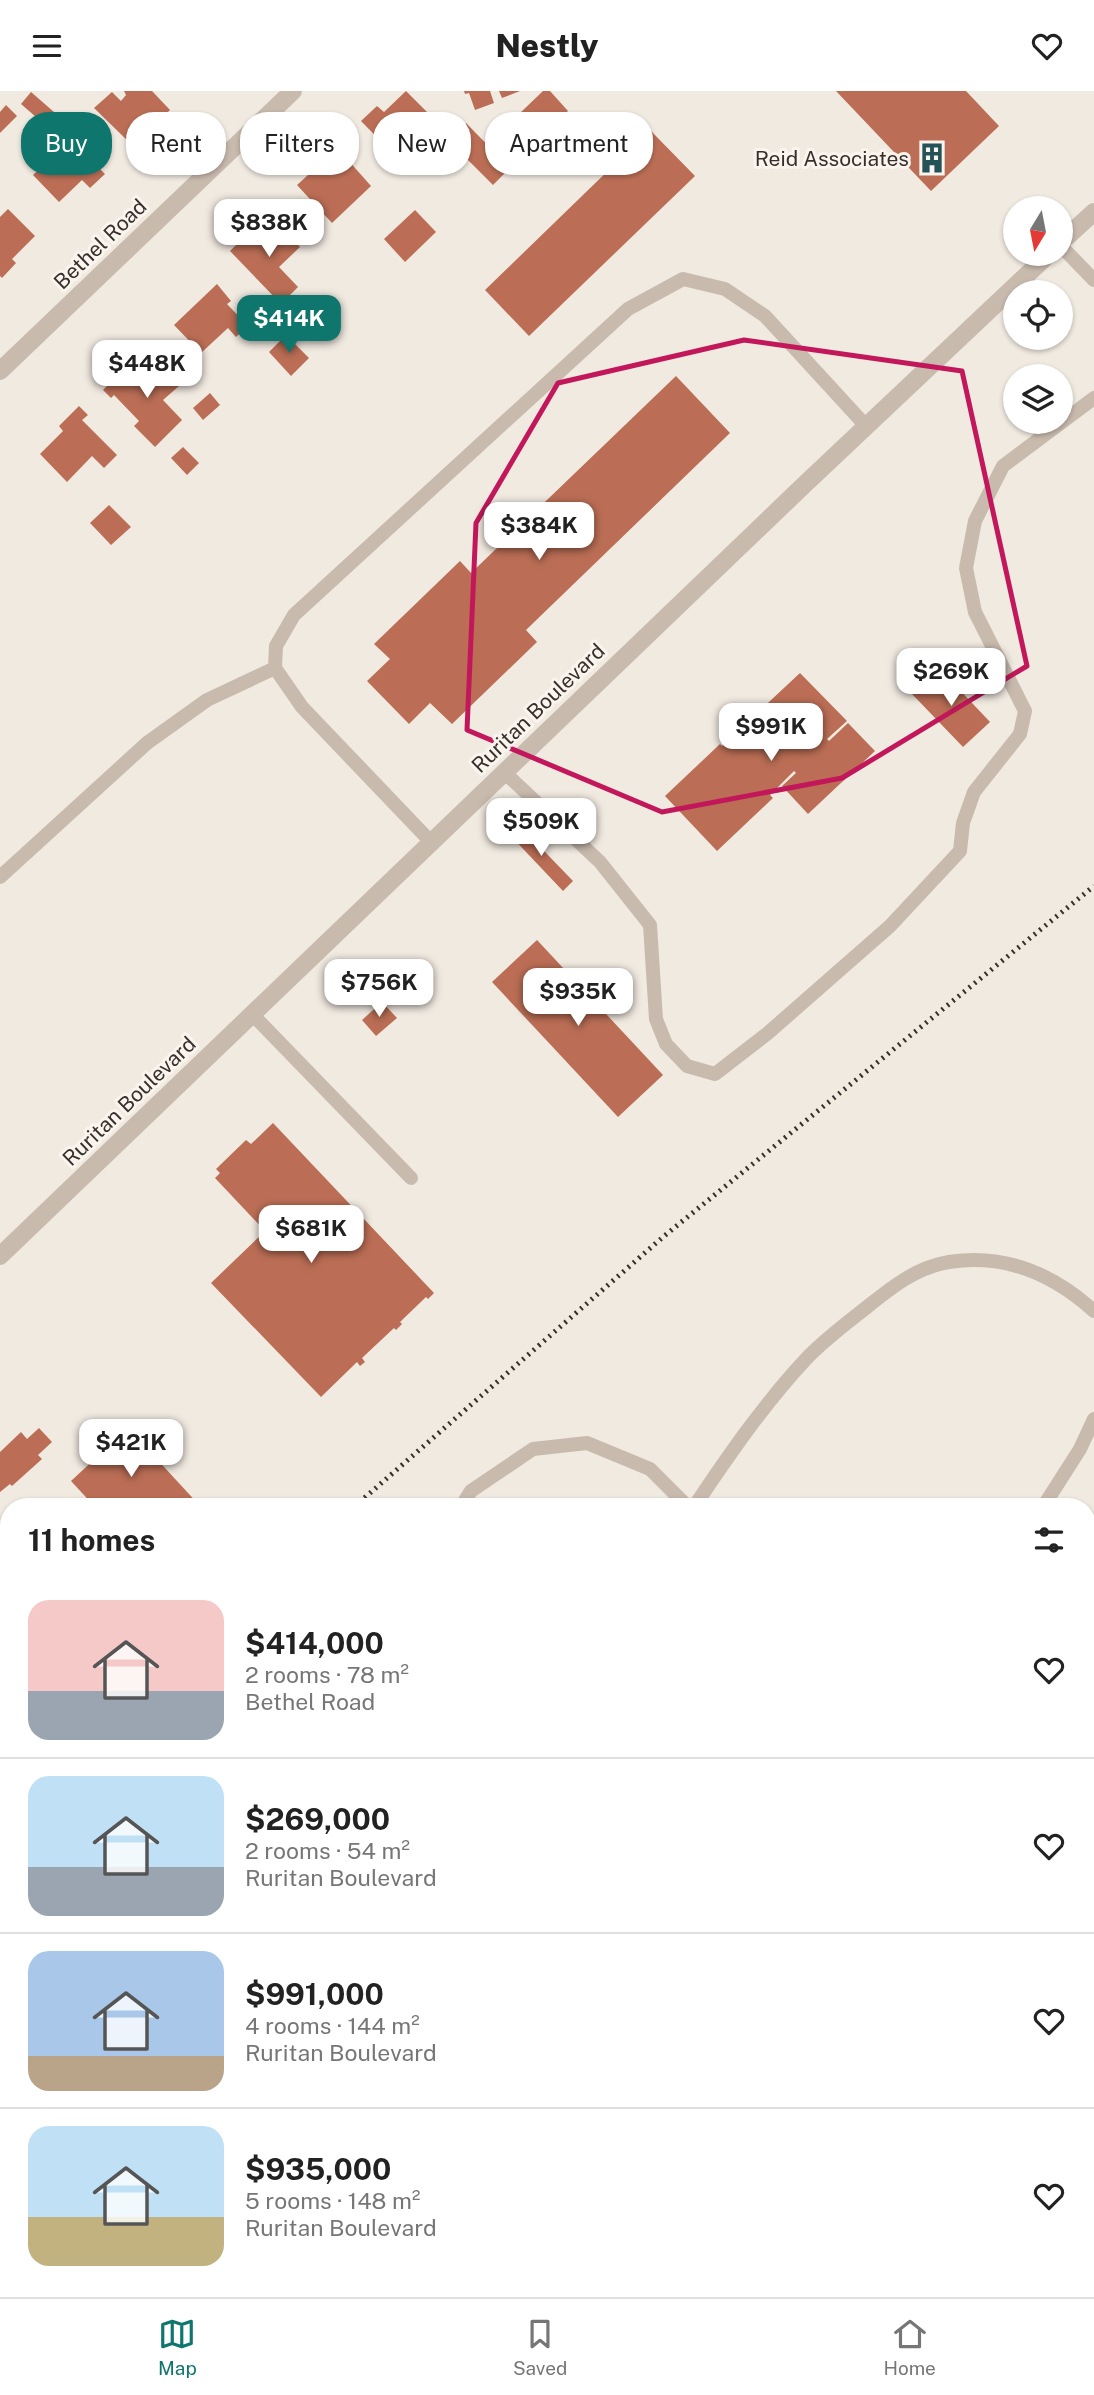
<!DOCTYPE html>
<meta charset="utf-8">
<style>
:root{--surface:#fff;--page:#f6f6f6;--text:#222;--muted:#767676;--line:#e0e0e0;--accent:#0f766e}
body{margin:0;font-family:"Public Sans",sans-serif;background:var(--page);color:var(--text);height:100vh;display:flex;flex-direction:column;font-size:26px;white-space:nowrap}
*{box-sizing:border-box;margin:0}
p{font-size:23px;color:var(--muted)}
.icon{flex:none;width:38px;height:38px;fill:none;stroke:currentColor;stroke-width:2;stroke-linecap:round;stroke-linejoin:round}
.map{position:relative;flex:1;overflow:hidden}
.side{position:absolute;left:0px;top:1407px;width:1096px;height:800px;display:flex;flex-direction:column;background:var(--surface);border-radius:28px 28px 0 0;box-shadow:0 2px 5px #0004}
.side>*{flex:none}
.guide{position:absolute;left:21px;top:21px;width:700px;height:63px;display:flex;gap:14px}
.needle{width:46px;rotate:190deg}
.controls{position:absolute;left:1003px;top:105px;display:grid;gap:14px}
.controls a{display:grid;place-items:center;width:70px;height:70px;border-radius:50%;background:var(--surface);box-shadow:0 2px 5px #0004;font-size:35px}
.price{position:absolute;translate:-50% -60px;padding:0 16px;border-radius:14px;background:#fff;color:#222;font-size:23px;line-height:46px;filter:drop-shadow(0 2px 4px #0008)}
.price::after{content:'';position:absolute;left:50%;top:42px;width:21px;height:16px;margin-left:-10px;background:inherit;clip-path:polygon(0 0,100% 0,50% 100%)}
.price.on{background:var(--accent);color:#fff}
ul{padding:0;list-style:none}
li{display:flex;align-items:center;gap:21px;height:175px;padding:0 28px}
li+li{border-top:2px solid var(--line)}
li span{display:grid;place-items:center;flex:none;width:196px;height:140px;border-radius:21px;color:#555}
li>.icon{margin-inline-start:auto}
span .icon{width:84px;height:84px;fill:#fffc;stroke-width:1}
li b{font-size:30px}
h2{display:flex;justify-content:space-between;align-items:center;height:84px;padding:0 28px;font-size:30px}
.chip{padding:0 24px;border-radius:28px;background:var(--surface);box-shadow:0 2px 5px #0004;font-size:24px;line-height:63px}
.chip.on{background:var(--accent);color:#fff}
header{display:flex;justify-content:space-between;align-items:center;height:91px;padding:0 28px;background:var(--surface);font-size:32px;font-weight:800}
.dock{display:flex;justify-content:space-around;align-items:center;height:98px;border-top:2px solid var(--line);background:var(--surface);font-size:19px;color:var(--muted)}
.dock a{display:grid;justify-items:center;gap:4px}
.dock .on{color:var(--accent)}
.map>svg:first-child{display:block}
.building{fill:#bb6e55}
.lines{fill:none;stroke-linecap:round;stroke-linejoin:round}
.service{stroke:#c9baae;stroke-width:14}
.minor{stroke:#c9baae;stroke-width:18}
.tertiary{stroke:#c9baae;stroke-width:18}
.rail{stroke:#382f2b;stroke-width:5;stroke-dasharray:2 5;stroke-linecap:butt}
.marked{fill:none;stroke:#c2185b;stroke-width:5;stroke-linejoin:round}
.labels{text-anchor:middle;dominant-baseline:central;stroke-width:6;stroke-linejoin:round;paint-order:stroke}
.poi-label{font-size:21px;fill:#382f2b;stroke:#f9f4ed;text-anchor:end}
.street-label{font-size:21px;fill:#382f2b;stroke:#f9f4ed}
</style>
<header><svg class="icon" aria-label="menu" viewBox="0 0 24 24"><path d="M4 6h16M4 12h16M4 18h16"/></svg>Nestly<svg class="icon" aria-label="heart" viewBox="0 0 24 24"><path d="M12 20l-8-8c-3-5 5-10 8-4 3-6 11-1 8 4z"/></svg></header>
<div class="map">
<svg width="1094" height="2206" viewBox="0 0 1094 2206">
<rect width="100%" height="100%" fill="#f1eae1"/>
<g class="building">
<path d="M124,0H152L170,19L133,55L94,17L112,1L121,10L126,4Z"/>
<path d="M406,0L434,28L420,41L430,51L405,75L361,30L377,15L384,21Z"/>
<path d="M464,0H490L494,12L475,19L469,2L465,3Z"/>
<path d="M499,0H520L502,7Z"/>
<path d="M543,0H550L568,20L540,46L519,23Z"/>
<path d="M836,0H966L999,35L931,100Z"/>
<path d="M31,1L54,21L44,33L21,13Z"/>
<path d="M6,14L17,25L0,42V21Z"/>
<path d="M466,32L510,77L493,94L449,50Z"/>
<path d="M650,39L695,85L529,245L485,199Z"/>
<path d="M66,45L105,83L90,97L82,89L59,111L33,84L65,53L62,49Z"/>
<path d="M332,51L371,95L332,132L297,94L319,74L313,68Z"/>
<path d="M8,118L35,145L12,168L16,172L2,187L0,185V126Z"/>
<path d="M415,119L436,141L405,171L384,148Z"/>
<path d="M272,127L300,156L279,176L298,196L281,213L230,160L246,144L250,148Z"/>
<path d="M217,193L231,210L227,213L248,235L236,246L228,237L201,262L174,234Z"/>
<path d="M286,244L309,267L291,285L269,261Z"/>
<path d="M152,268L179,295L163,309L182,329L155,356L134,335L139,330L114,304L111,307L103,299L124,278L132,287Z"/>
<path d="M676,285L730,342L526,539L537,551L452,633L430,612L409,633L367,590L390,568L374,553L460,470L471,482Z"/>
<path d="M210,302L220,314L203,329L193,317Z"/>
<path d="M79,315L88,324L82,329L117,364L104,377L92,365L67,391L40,363L63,340L59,335Z"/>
<path d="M183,356L199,372L187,384L171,367Z"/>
<path d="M109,414L131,436L111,454L90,432Z"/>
<path d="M939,577L990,631L963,656L912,603Z"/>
<path d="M800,582L847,630L827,648L829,650L848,632L875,660L808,723L782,695L796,682L794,680L770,704L773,707L717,760L665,705L720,653L722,655Z"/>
<path d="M519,734L573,790L563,800L509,743Z"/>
<path d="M537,849L663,984L618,1026L492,891Z"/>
<path d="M382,911L397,927L376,945L362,929Z"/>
<path d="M273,1032L434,1202L428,1208L426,1206L400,1231L402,1233L396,1239L394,1237L362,1267L365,1271L360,1275L357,1271L321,1306L211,1192L265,1140L215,1087L220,1082L216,1078L246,1049L251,1053Z"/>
<path d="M39,1337L52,1351L38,1364L42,1368L12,1395L10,1393L0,1401V1361L21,1341L27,1348Z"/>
<path d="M128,1337L201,1416H95L71,1390Z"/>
<path d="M519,2198H586L576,2206H509Z"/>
<path d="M713,2198L766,2203V2206H706L707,2201H713Z"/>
<path d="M899,2201L925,2204V2206H898Z"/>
</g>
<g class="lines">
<g class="service">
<path d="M1060,154L1094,189"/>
<path d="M504,681L600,771L650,834L656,928L666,953L687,975L715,983L768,942L890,835L960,760L963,732L974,701L1020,643L1025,620L975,521L966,477L975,430L1003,375L1094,307"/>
<path d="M431,751L302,616L275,577L276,555L294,524L628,218L683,188L725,198L765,225L866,335"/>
<path d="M0,786L147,652L207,609L275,577"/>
<path d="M252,923L411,1087"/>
<path d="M461,1416L471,1400L533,1358L587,1352L650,1378L688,1416"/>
<path d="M694,1416C728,1365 764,1313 806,1268C824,1249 847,1232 867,1216C892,1196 917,1176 949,1171C1006,1162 1053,1183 1094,1220"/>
<path d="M1043,1416L1080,1358L1094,1328"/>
</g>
<g class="minor">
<path d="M1060,152L1094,121"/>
<path d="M0,280L293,0"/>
<path d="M0,1165L804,394L1049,163"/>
<path d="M1087,1685L1094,1689"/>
<path d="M847,2206L848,2198"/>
</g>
<g class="tertiary">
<path d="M0,1704L9,1714"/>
<path d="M426,2198L433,2206"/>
</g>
<g class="rail">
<path d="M354,1416L663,1146L1094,795"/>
<path d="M0,1723L9,1716"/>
</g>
</g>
<path class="marked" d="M744,249L962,280L1027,575L842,687L662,721L467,639L476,432L558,292Z"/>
<defs>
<g id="building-bare" transform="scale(2.415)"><path d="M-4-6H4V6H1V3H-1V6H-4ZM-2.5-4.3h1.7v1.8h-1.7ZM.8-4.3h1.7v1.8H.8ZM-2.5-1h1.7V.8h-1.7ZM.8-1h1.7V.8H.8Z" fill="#245256" stroke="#f9f4ed" stroke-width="2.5" paint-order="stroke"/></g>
</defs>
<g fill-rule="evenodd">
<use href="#building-bare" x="932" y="67"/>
</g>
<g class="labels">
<g class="poi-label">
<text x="909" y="67">Reid Associates</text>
</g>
<g class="street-label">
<text transform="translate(100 153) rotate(-44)">Bethel Road</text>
<text transform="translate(538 617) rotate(-44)">Ruritan Boulevard</text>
<text transform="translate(129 1010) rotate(-44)">Ruritan Boulevard</text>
</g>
</g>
</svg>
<div class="controls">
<a><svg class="needle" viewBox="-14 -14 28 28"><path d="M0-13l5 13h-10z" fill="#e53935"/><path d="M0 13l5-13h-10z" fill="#767676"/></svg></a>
<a><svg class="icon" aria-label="locate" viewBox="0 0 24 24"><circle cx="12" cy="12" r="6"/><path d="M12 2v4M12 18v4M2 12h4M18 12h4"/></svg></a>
<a><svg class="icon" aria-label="layers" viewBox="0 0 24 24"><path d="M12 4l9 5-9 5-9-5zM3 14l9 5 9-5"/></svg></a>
</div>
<b class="price" style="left:269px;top:168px">$838K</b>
<b class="price on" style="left:289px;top:264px">$414K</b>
<b class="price" style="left:147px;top:309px">$448K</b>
<b class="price" style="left:539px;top:471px">$384K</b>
<b class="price" style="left:951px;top:617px">$269K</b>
<b class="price" style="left:771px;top:672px">$991K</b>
<b class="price" style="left:541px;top:767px">$509K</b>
<b class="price" style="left:379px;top:928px">$756K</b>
<b class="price" style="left:578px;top:937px">$935K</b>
<b class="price" style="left:311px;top:1174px">$681K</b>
<b class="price" style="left:131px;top:1388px">$421K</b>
<div class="guide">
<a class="chip on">Buy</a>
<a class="chip">Rent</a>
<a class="chip">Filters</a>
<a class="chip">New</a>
<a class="chip">Apartment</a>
</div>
<section class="side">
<h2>11 homes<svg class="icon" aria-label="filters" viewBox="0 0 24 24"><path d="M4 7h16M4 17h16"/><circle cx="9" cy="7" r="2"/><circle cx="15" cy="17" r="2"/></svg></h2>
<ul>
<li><span style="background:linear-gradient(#f6c9c9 65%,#9aa5b1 0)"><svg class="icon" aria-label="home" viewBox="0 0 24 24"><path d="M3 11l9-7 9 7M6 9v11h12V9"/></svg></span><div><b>$414,000</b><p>2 rooms · 78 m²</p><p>Bethel Road</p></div><svg class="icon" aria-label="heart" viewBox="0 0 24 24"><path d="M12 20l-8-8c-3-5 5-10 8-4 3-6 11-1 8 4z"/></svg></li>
<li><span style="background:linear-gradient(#bfe0f5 65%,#9aa5b1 0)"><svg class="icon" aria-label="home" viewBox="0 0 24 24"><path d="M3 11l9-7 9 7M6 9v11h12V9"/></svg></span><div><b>$269,000</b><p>2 rooms · 54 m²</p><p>Ruritan Boulevard</p></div><svg class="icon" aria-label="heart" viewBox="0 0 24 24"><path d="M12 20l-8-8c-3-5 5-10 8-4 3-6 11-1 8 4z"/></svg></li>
<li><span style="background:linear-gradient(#a9c7e8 75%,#b9a48a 0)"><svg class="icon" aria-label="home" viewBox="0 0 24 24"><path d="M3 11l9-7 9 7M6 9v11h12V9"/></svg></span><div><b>$991,000</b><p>4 rooms · 144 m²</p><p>Ruritan Boulevard</p></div><svg class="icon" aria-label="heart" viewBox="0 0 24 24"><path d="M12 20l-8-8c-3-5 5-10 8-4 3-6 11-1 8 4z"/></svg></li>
<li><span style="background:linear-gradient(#bfe0f5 65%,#c2b280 0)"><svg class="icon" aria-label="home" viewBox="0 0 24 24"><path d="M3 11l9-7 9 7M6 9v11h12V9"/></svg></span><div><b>$935,000</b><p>5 rooms · 148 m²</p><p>Ruritan Boulevard</p></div><svg class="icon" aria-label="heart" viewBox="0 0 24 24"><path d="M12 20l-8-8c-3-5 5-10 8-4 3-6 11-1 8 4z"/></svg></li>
</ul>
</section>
</div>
<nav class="dock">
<a class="on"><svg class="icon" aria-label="map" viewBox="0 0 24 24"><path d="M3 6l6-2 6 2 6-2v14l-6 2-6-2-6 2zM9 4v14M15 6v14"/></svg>Map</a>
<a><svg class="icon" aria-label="saved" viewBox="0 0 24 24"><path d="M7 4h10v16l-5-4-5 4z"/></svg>Saved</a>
<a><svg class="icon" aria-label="home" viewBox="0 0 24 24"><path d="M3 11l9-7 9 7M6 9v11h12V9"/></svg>Home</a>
</nav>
